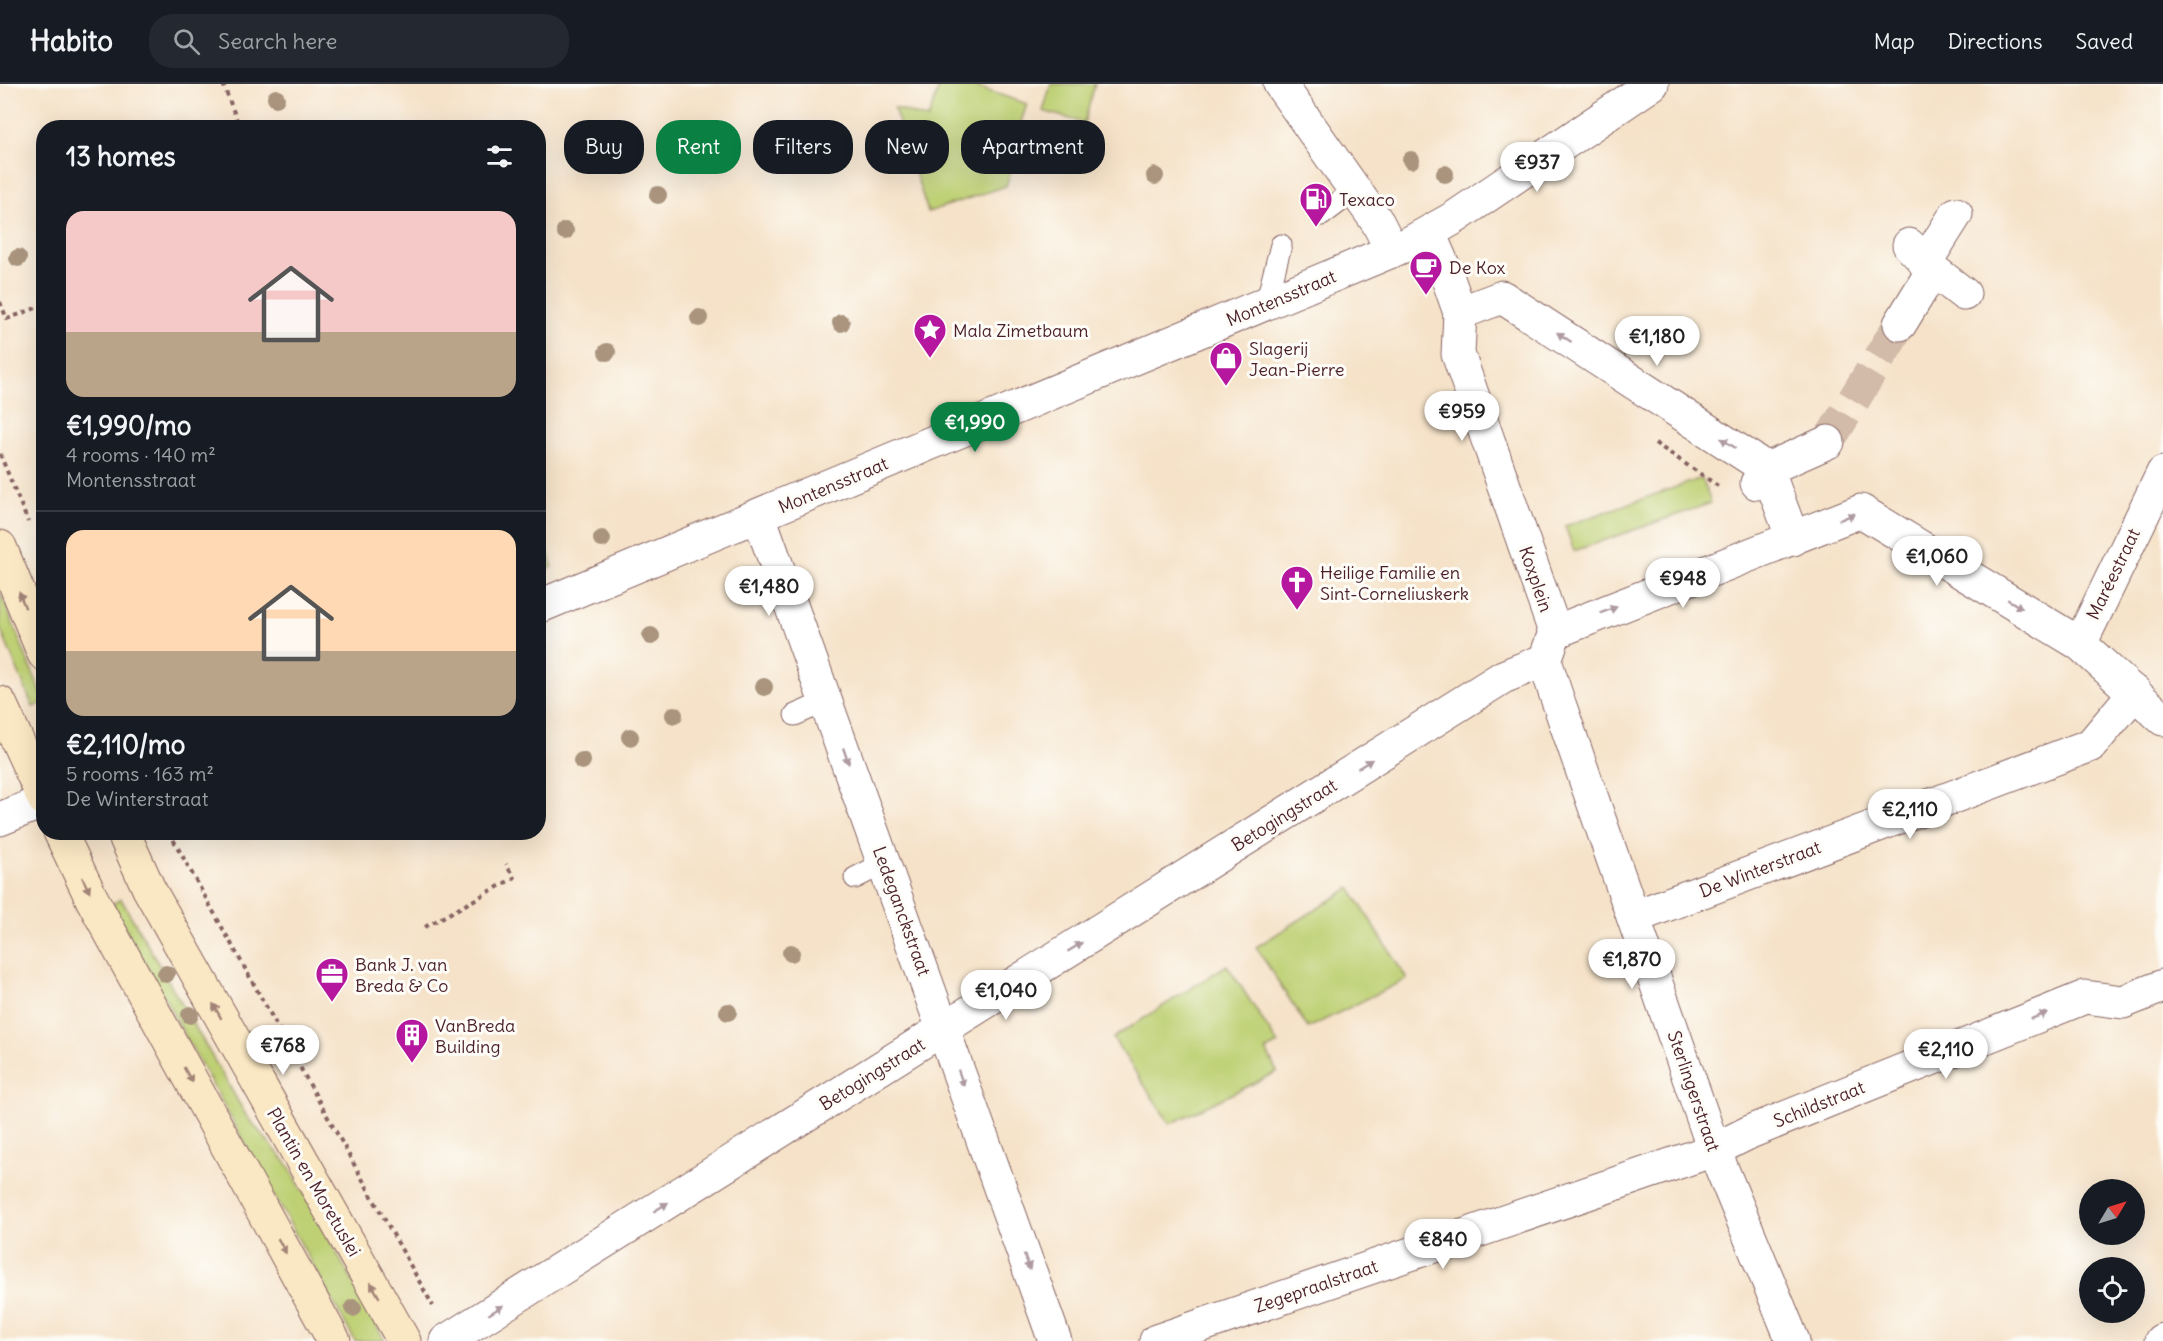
<!DOCTYPE html>
<meta charset="utf-8">
<style>
:root{--surface:#171b24;--page:#242831;--text:#f1f3f6;--muted:#9ea1a6;--line:#363941;--accent:#0b8043}
body{margin:0;font-family:Delius,sans-serif;background:var(--page);color:var(--text);height:100vh;display:flex;flex-direction:column;font-size:22px;white-space:nowrap}
*{box-sizing:border-box;margin:0}
p{font-size:20px;color:var(--muted)}
.icon{flex:none;width:33px;height:33px;fill:none;stroke:currentColor;stroke-width:2;stroke-linecap:round;stroke-linejoin:round}
.map{position:relative;flex:1;overflow:hidden}
.details{position:absolute;left:36px;top:36px;width:510px;height:720px;display:flex;flex-direction:column;background:var(--surface);border-radius:24px;box-shadow:0 6px 24px #0002}
.details>*{flex:none}
.banner{position:absolute;left:564px;top:36px;width:570px;height:54px;display:flex;gap:12px}
.needle{width:39px;rotate:52deg}
.controls{position:absolute;left:2079px;top:1095px;display:grid;gap:12px}
.controls a{display:grid;place-items:center;width:66px;height:66px;border-radius:50%;background:var(--surface);box-shadow:0 6px 24px #0002;font-size:30px}
.price{position:absolute;translate:-50% -51px;padding:0 14px;border-radius:21px;background:#fff;color:#222;font-size:20px;line-height:39px;filter:drop-shadow(0 2px 3px #0008)}
.price::after{content:'';position:absolute;left:50%;top:36px;width:18px;height:14px;margin-left:-9px;background:inherit;clip-path:polygon(0 0,100% 0,50% 100%)}
.price.selected{background:var(--accent);color:#fff}
ul{padding:0;list-style:none}
li{display:grid;align-content:center;gap:12px;height:318px;padding:0 30px}
li+li{border-top:2px solid var(--line)}
li span{display:grid;place-items:center;height:186px;border-radius:18px;color:#555}
li>.icon{margin-inline-start:auto}
span .icon{width:108px;height:108px;fill:#fffc;stroke-width:1}
li b{font-size:26px}
h2{display:flex;justify-content:space-between;align-items:center;height:72px;padding:0 30px;font-size:26px}
.chip{padding:0 21px;border-radius:24px;background:var(--surface);box-shadow:0 6px 24px #0002;font-size:21px;line-height:54px}
.chip.selected{background:var(--accent);color:#fff}
header{display:flex;align-items:center;gap:36px;box-sizing:border-box;height:84px;padding:0 30px;background:var(--surface);border-bottom:2px solid var(--line)}
header strong{font-size:28px}
nav{display:flex;gap:33px;margin-inline-start:auto;font-size:21px}
.search{width:420px;height:54px;background:var(--page);display:flex;align-items:center;gap:15px;box-sizing:border-box;padding:0 21px;border-radius:24px;color:var(--muted);font-size:22px}
.map>svg:first-child{display:block}
.green{fill:#bed073;stroke:#84784f;stroke-width:1.5}
.lines{fill:none;stroke-linecap:round;stroke-linejoin:round}
.street-tunnel{stroke:#d3bba9;stroke-width:33;stroke-dasharray:33 16;stroke-linecap:butt}
.lane-casing{stroke:#866362;stroke-width:23}
.street-casing{stroke:#866362;stroke-width:35}
.secondary-casing{stroke:#866362;stroke-width:35}
.path{stroke:#866362;stroke-width:4;stroke-dasharray:4.5 4.5;stroke-linecap:butt}
.lane{stroke:#fff;stroke-width:21}
.street{stroke:#fff;stroke-width:33}
.secondary{stroke:#fae7c3;stroke-width:33}
.tree{fill:#aa947e}
.oneway{fill:#ae9aa0}
.oneway2{fill:#a28377}
.labels{text-anchor:middle;dominant-baseline:central;stroke-width:6;stroke-linejoin:round;paint-order:stroke}
.poi-label{font-size:18px;fill:#4a1f2b;stroke:#fdfcf7;text-anchor:start}
.street-label{font-size:18px;fill:#4a1f2b;stroke:#fdfcf7}
</style>
<header>
<strong>Habito</strong>
<div class="search"><svg class="icon" aria-label="search" viewBox="0 0 24 24"><circle cx="10" cy="10" r="6"/><path d="M15 15l6 6"/></svg>Search here</div>
<nav><a>Map</a><a>Directions</a><a>Saved</a></nav>
</header>
<div class="map">
<svg width="2163" height="1257" viewBox="0 0 2163 1257">
<rect width="100%" height="100%" fill="#fdfcf7"/>
<filter id="ink" filterUnits="userSpaceOnUse"><feTurbulence type="fractalNoise" baseFrequency=".0167" numOctaves="2"/><feDisplacementMap in="SourceGraphic" scale="12" xChannelSelector="R" yChannelSelector="G"/><feConvolveMatrix kernelMatrix="1 2 1 2 8 2 1 2 1" color-interpolation-filters="sRGB"/></filter>
<filter id="wash" filterUnits="userSpaceOnUse"><feTurbulence type="fractalNoise" baseFrequency=".008" numOctaves="4" result="noise"/><feDisplacementMap in="SourceGraphic" scale="24" xChannelSelector="R" yChannelSelector="G"/><feGaussianBlur stdDeviation="1.35" result="paint"/><feColorMatrix in="noise" values="0 0 0 0 0 0 0 0 0 0 0 0 0 0 0 0 0 1.4 0 .05"/><feComposite in="paint" operator="in"/></filter>
<g filter="url(#wash)">
<rect width="100%" height="100%" fill="#f5e2c8"/>
<g class="green">
<path d="M940,0H968L1027,20L1013,62L1019,64L1006,102L928,128L894,24L928,35Z"/>
<path d="M1051,0H1095L1084,39L1043,27Z"/>
<path d="M1702,394L1711,419L1574,467L1565,442Z"/>
<path d="M539,446L553,483L539,488H538Z"/>
<path d="M0,508L43,614V619L33,623L0,544Z"/>
<path d="M1350,804L1407,895L1308,944L1256,863Z"/>
<path d="M121,815L247,1033L289,1082L385,1257H355L112,820Z"/>
<path d="M1227,881L1278,960L1266,966L1277,988L1170,1040L1113,954Z"/>
</g>
</g>
<g filter="url(#ink)">
<g class="lines">
<path class="street-tunnel" d="M1828,358L1900,240"/>
<g class="lane-casing">
<g id="lane">
<path d="M1322,131L1355,106"/>
<path d="M1266,220L1281,161"/>
<path d="M795,631L827,617"/>
<path d="M855,794L884,779"/>
</g>
</g>
<g class="street-casing">
<g id="street">
<path d="M1280,0L1378,139L1392,167"/>
<path d="M1429,149L1445,186L1460,229L1458,270L1555,548"/>
<path d="M1925,179L1956,130"/>
<path d="M1933,186L1964,210"/>
<path d="M1460,229L1502,213L1767,385L1793,455"/>
<path d="M1900,240L1933,186L1909,161"/>
<path d="M1757,399L1767,385L1828,358"/>
<path d="M759,432L1055,1257"/>
<path d="M538,523L1406,161L1454,134L1652,0"/>
<path d="M1555,548L1545,576L1554,605L1714,1066L1793,1257"/>
<path d="M1555,548L1861,427L2080,560L2163,635"/>
<path d="M2080,560L2163,389"/>
<path d="M0,735L44,717"/>
<path d="M1634,833L2091,661L2135,608"/>
<path d="M446,1257L1503,593L1545,576"/>
<path d="M1156,1257L1714,1066L1750,1048L2085,913L2123,918L2163,902"/>
<path d="M2161,1257L2163,1256"/>
</g>
</g>
<g class="secondary-casing">
<g id="secondary">
<path d="M0,463L44,570"/>
<path d="M0,619L44,715"/>
<path d="M60,748L92,815L334,1257"/>
<path d="M123,748L149,805L404,1257"/>
</g>
</g>
<g class="path">
<path d="M223,0L240,44"/>
<path d="M0,218L7,235L44,221"/>
<path d="M1655,359L1721,404"/>
<path d="M0,370L28,438"/>
<path d="M169,748L433,1222"/>
<path d="M425,843L514,794L506,780"/>
</g>
<use href="#lane" class="lane"/>
<use href="#street" class="street"/>
<use href="#secondary" class="secondary"/>
</g>
<g class="tree">
<circle cx="276" cy="14" r="9"/>
<circle cx="1411" cy="76" r="9"/>
<circle cx="1445" cy="90" r="9"/>
<circle cx="1155" cy="92" r="9"/>
<circle cx="658" cy="111" r="9"/>
<circle cx="565" cy="147" r="9"/>
<circle cx="18" cy="174" r="9"/>
<circle cx="699" cy="234" r="9"/>
<circle cx="841" cy="239" r="9"/>
<circle cx="607" cy="268" r="9"/>
<circle cx="602" cy="455" r="9"/>
<circle cx="651" cy="552" r="9"/>
<circle cx="764" cy="603" r="9"/>
<circle cx="674" cy="631" r="9"/>
<circle cx="630" cy="653" r="9"/>
<circle cx="582" cy="677" r="9"/>
<circle cx="791" cy="869" r="9"/>
<circle cx="166" cy="890" r="9"/>
<circle cx="728" cy="928" r="9"/>
<circle cx="190" cy="931" r="9"/>
<circle cx="353" cy="1224" r="9"/>
</g>
<defs><path id="oneway-solid" d="M-6-.8H1V-3.2L6.5 0L1 3.2V.8H-6Z" transform="scale(1.5)"/></defs>
<g class="oneway">
<use href="#oneway-solid" transform="translate(1564 253) rotate(-147)"/>
<use href="#oneway-solid" transform="translate(1728 359) rotate(-147)"/>
<use href="#oneway-solid" transform="translate(1847 433) rotate(-22)"/>
<use href="#oneway-solid" transform="translate(2015 520) rotate(31)"/>
<use href="#oneway-solid" transform="translate(1609 526) rotate(-21)"/>
<use href="#oneway-solid" transform="translate(846 672) rotate(71)"/>
<use href="#oneway-solid" transform="translate(1365 680) rotate(-32)"/>
<use href="#oneway-solid" transform="translate(1075 863) rotate(-32)"/>
<use href="#oneway-solid" transform="translate(2039 932) rotate(-21)"/>
<use href="#oneway-solid" transform="translate(961 994) rotate(70)"/>
<use href="#oneway-solid" transform="translate(661 1123) rotate(-32)"/>
<use href="#oneway-solid" transform="translate(1027 1178) rotate(70)"/>
<use href="#oneway-solid" transform="translate(496 1226) rotate(-32)"/>
</g>
<g class="oneway2">
<use href="#oneway-solid" transform="translate(22 516) rotate(-112)"/>
<use href="#oneway-solid" transform="translate(86 801) rotate(64)"/>
<use href="#oneway-solid" transform="translate(217 927) rotate(-119)"/>
<use href="#oneway-solid" transform="translate(188 991) rotate(61)"/>
<use href="#oneway-solid" transform="translate(282 1162) rotate(61)"/>
<use href="#oneway-solid" transform="translate(375 1206) rotate(-120)"/>
</g>
</g>
<defs>
<g id="fuel-pin" transform="scale(1.725)"><path d="M0 17L-7.5 6A9.5 9.5 0 1 1 7.5 6Z" fill="#b5179e" stroke="#fdfcf7"/><path d="M-5.5-6h7V0h2V4h1.3V-2.5L3-4.5l.8-.8L6-3V5H2.5V1h-1V6h-7ZM-4.2-4.7v3.2H.2V-4.7Z" fill="#fff"/></g>
<g id="cafe-pin" transform="scale(1.725)"><path d="M0 17L-7.5 6A9.5 9.5 0 1 1 7.5 6Z" fill="#b5179e" stroke="#fdfcf7"/><path d="M-5.5-4.5H6V0H3Q3 3.5 0 3.5H-2.5Q-5.5 3.5-5.5 0ZM3-3.2v2h1.7v-2ZM-6 4.5H4V6H-6Z" fill="#fff"/></g>
<g id="sight-pin" transform="scale(1.725)"><path d="M0 17L-7.5 6A9.5 9.5 0 1 1 7.5 6Z" fill="#b5179e" stroke="#fdfcf7"/><path d="M0-6L1.8-2.2L6-1.7L2.9 1.2L3.7 5.4L0 3.3L-3.7 5.4L-2.9 1.2L-6-1.7L-1.8-2.2Z" fill="#fff"/></g>
<g id="shop-pin" transform="scale(1.725)"><path d="M0 17L-7.5 6A9.5 9.5 0 1 1 7.5 6Z" fill="#b5179e" stroke="#fdfcf7"/><path d="M-5-2.5h2.3a2.7 3.5 0 0 1 5.4 0H5L5.5 6h-11ZM-1.5-2.5h3a1.5 2.3 0 0 0-3 0Z" fill="#fff"/></g>
<g id="church-pin" transform="scale(1.725)"><path d="M0 17L-7.5 6A9.5 9.5 0 1 1 7.5 6Z" fill="#b5179e" stroke="#fdfcf7"/><path d="M-1.2-6h2.4v3.5h3.3v2.4h-3.3V6h-2.4V-.1h-3.3v-2.4h3.3Z" fill="#fff"/></g>
<g id="office-pin" transform="scale(1.725)"><path d="M0 17L-7.5 6A9.5 9.5 0 1 1 7.5 6Z" fill="#b5179e" stroke="#fdfcf7"/><path d="M-6-3h4V-5.5h4V-3h4V5H-6ZM-1-4.5V-3h2v-1.5ZM-6 0V1H6V0Z" fill="#fff"/></g>
<g id="building-pin" transform="scale(1.725)"><path d="M0 17L-7.5 6A9.5 9.5 0 1 1 7.5 6Z" fill="#b5179e" stroke="#fdfcf7"/><path d="M-4-6H4V6H1V3H-1V6H-4ZM-2.5-4.3h1.7v1.8h-1.7ZM.8-4.3h1.7v1.8H.8ZM-2.5-1h1.7V.8h-1.7ZM.8-1h1.7V.8H.8Z" fill="#fff"/></g>
</defs>
<g fill-rule="evenodd">
<use href="#fuel-pin" x="1316" y="115"/>
<use href="#cafe-pin" x="1426" y="183"/>
<use href="#sight-pin" x="930" y="246"/>
<use href="#shop-pin" x="1226" y="274"/>
<use href="#church-pin" x="1297" y="498"/>
<use href="#office-pin" x="332" y="890"/>
<use href="#building-pin" x="412" y="951"/>
</g>
<g class="labels">
<g class="poi-label">
<text x="1339" y="115">Texaco</text>
<text x="1449" y="183">De Kox</text>
<text x="953" y="246">Mala Zimetbaum</text>
<text x="1249" y="264">Slagerij<tspan x="1249" dy="21">Jean-Pierre</tspan></text>
<text x="1320" y="488">Heilige Familie en<tspan x="1320" dy="21">Sint-Corneliuskerk</tspan></text>
<text x="355" y="880">Bank J. van<tspan x="355" dy="21">Breda &amp; Co</tspan></text>
<text x="435" y="941">VanBreda<tspan x="435" dy="21">Building</tspan></text>
</g>
<g class="street-label">
<text transform="translate(1281 214) rotate(-23)">Montensstraat</text>
<text transform="translate(833 401) rotate(-23)">Montensstraat</text>
<text transform="translate(2113 490) rotate(-64)">Maréestraat</text>
<text transform="translate(1536 495) rotate(71)">Koxplein</text>
<text transform="translate(1284 731) rotate(-32)">Betogingstraat</text>
<text transform="translate(1760 785) rotate(-21)">De Winterstraat</text>
<text transform="translate(902 827) rotate(70)">Ledeganckstraat</text>
<text transform="translate(872 990) rotate(-32)">Betogingstraat</text>
<text transform="translate(1694 1007) rotate(71)">Sterlingerstraat</text>
<text transform="translate(1819 1020) rotate(-22)">Schildstraat</text>
<text transform="translate(314 1098) rotate(60)">Plantin en Moretuslei</text>
<text transform="translate(1316 1202) rotate(-19)">Zegepraalstraat</text>
</g>
</g>
</svg>
<div class="controls">
<a><svg class="needle" viewBox="-14 -14 28 28"><path d="M0-13l5 13h-10z" fill="#e53935"/><path d="M0 13l5-13h-10z" fill="#9ea1a6"/></svg></a>
<a><svg class="icon" aria-label="locate" viewBox="0 0 24 24"><circle cx="12" cy="12" r="6"/><path d="M12 2v4M12 18v4M2 12h4M18 12h4"/></svg></a>
</div>
<b class="price" style="left:1537px;top:109px">€937</b>
<b class="price" style="left:1657px;top:283px">€1,180</b>
<b class="price" style="left:1462px;top:358px">€959</b>
<b class="price selected" style="left:975px;top:369px">€1,990</b>
<b class="price" style="left:1937px;top:503px">€1,060</b>
<b class="price" style="left:1683px;top:525px">€948</b>
<b class="price" style="left:769px;top:533px">€1,480</b>
<b class="price" style="left:1910px;top:756px">€2,110</b>
<b class="price" style="left:1632px;top:906px">€1,870</b>
<b class="price" style="left:1006px;top:937px">€1,040</b>
<b class="price" style="left:283px;top:992px">€768</b>
<b class="price" style="left:1946px;top:996px">€2,110</b>
<b class="price" style="left:1443px;top:1186px">€840</b>
<div class="banner">
<a class="chip">Buy</a>
<a class="chip selected">Rent</a>
<a class="chip">Filters</a>
<a class="chip">New</a>
<a class="chip">Apartment</a>
</div>
<section class="details">
<h2>13 homes<svg class="icon" aria-label="filters" viewBox="0 0 24 24"><path d="M4 7h16M4 17h16"/><circle cx="9" cy="7" r="2"/><circle cx="15" cy="17" r="2"/></svg></h2>
<ul>
<li><span style="background:linear-gradient(#f6c9c9 65%,#b9a48a 0)"><svg class="icon" aria-label="home" viewBox="0 0 24 24"><path d="M3 11l9-7 9 7M6 9v11h12V9"/></svg></span><div><b>€1,990/mo</b><p>4 rooms · 140 m²</p><p>Montensstraat</p></div></li>
<li><span style="background:linear-gradient(#ffd9b3 65%,#b9a48a 0)"><svg class="icon" aria-label="home" viewBox="0 0 24 24"><path d="M3 11l9-7 9 7M6 9v11h12V9"/></svg></span><div><b>€2,110/mo</b><p>5 rooms · 163 m²</p><p>De Winterstraat</p></div></li>
</ul>
</section>
</div>
